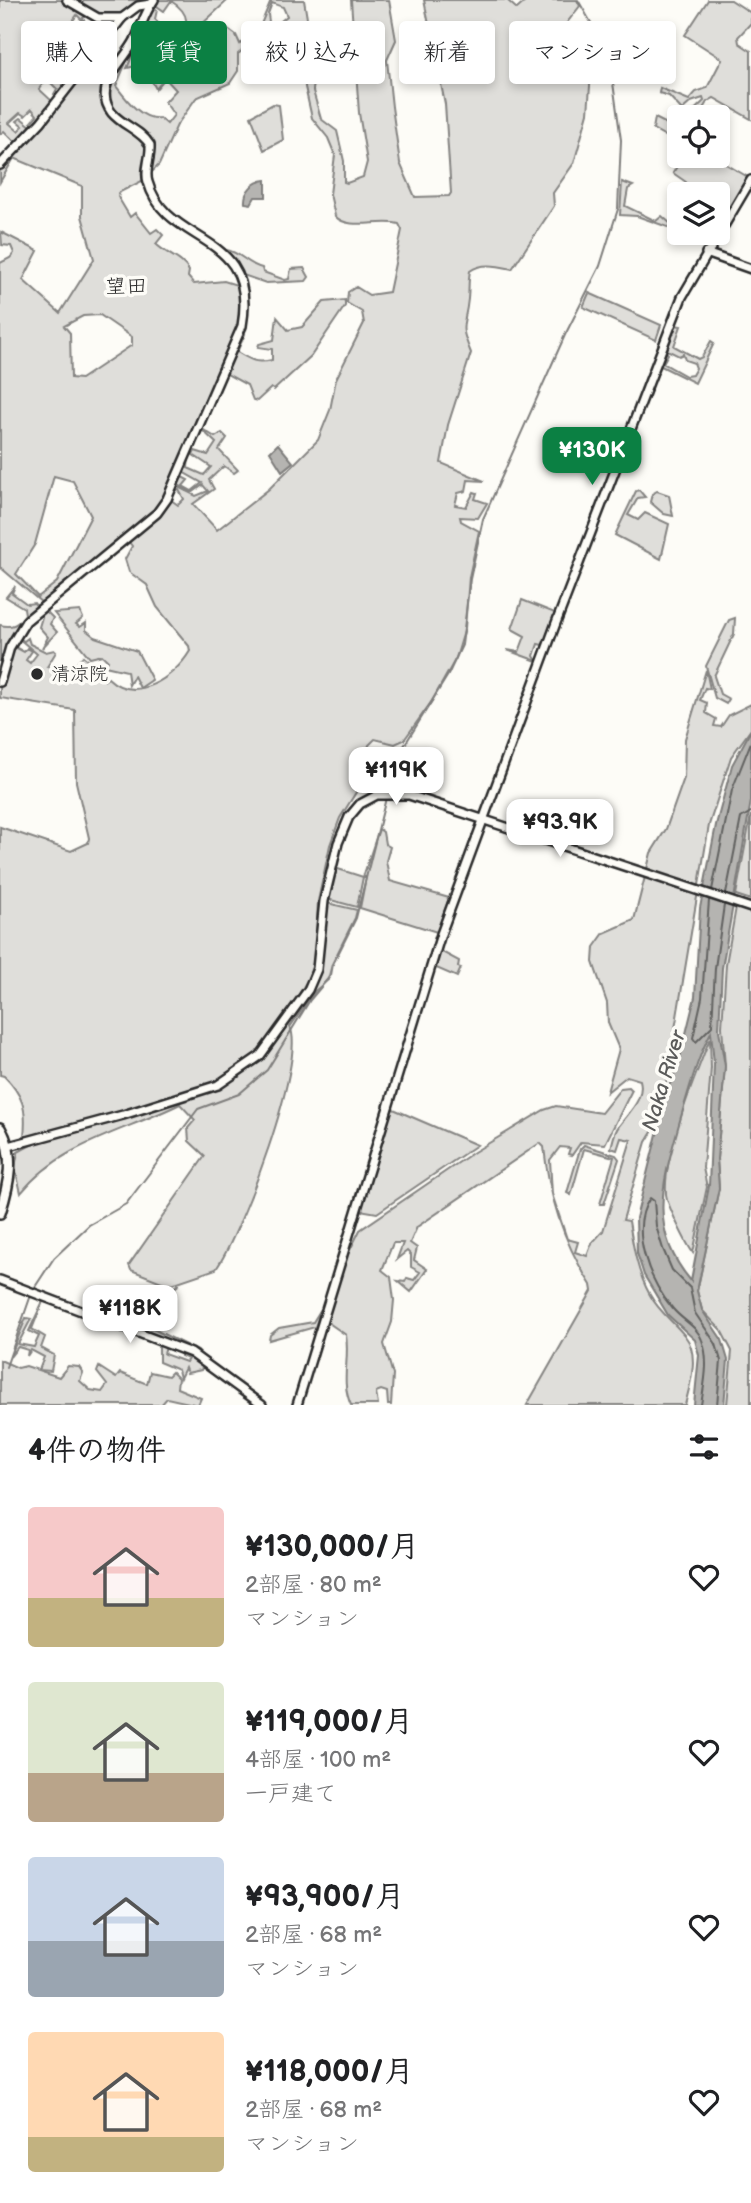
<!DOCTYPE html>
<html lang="ja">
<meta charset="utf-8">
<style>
:root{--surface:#fff;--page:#f6f6f6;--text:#202124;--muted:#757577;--accent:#0b8043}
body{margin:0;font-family:"Balsamiq Sans","Klee One",sans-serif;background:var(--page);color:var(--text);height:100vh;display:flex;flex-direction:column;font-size:26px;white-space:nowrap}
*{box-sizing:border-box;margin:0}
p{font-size:23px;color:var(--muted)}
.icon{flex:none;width:38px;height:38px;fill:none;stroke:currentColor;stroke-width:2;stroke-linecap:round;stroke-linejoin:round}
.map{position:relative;height:1405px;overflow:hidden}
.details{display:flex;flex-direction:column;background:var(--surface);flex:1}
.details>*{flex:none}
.banner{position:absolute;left:21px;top:21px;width:710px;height:63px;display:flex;gap:14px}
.controls{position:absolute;left:667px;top:105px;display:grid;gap:14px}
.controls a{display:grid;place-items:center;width:63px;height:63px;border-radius:7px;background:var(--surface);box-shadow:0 4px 10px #0003;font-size:35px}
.price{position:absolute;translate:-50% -60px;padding:0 16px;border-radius:14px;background:#fff;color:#222;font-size:23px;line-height:46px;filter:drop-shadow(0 2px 4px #0008)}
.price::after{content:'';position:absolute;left:50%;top:42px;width:21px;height:16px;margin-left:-10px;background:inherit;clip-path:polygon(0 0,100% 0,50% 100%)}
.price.current{background:var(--accent);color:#fff}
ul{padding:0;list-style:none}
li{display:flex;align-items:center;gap:21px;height:175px;padding:0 28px}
li span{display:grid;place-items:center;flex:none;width:196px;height:140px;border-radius:7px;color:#555}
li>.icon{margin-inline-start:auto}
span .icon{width:84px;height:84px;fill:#fffc;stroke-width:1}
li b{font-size:30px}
h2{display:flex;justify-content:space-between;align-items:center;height:84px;padding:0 28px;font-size:30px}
.tag{padding:0 24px;border-radius:7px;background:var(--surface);box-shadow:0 4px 10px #0003;font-size:24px;line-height:63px}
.tag.current{background:var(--accent);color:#fff}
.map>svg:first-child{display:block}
.green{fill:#dfdeda;stroke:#858482;stroke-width:2;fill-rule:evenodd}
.water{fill:#b5b4b1;stroke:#7e7d7b;stroke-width:2;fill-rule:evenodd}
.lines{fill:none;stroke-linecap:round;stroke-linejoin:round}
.shore{stroke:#626261;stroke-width:2}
.stream{stroke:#7e7d7b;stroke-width:2}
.minor-casing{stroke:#2b2b2b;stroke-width:12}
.major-casing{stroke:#2b2b2b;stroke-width:14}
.minor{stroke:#fdfcf7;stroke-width:7}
.major{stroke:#fdfcf7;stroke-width:9}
.poi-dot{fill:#2b2b2b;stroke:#fdfcf7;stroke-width:2.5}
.labels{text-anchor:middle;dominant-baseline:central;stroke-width:7;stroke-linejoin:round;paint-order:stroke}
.poi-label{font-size:19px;fill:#2b2b2b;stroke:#fdfcf7;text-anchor:start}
.neighbourhood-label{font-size:21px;fill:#2b2b2b;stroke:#fdfcf7}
.water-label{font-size:21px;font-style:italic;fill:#5b5b5a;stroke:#fdfcf7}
</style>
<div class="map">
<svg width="751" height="1405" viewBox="0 0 751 1405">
<rect width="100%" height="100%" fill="#fdfcf7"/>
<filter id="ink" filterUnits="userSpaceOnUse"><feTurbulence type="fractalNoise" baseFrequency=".0143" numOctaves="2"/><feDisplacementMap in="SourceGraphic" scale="14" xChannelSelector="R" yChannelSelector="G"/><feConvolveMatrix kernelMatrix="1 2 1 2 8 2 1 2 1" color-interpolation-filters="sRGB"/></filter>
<g filter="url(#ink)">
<g class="green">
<path d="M0,0H148L117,21L100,41L109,22L86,15L83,18L87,25L77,15L72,22L89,44L93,37L88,27L94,34L90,48L75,28L70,29L89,52L79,67L76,61H82L88,53L84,45L71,59V55L80,45L74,38L60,51L76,70L56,96L54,94L57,89L51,83L55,77L51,74L39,89L53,102L35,125L31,122L37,115L32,109L25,116L20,113L9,123L18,131L23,126L17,121L21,118L32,127L16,143L4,131L0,134ZM55,25L61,30L65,40L47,54L37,39Z"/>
<path d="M156,0H228L200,26L211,39L220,34L219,29L224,26L236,35L240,44L256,34L257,39L238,54V71L230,83L196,98L177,125L159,165L144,180L120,192L118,197L130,217L135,213L151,233L157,229L163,235L156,244C167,255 182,258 189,271L188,277L194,284L224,281L237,285L242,297L243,332L245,334L237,352C250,360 257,364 272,360V349L258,347L259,344L274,340L277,317L288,330L302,327L324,302L345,300V306L311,356L274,390L271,388L257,401L253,400L247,385L227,374L220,376L187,442L167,497L178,505L184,499L179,490L173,491L176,486L196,496L208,491L203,485L192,493L177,484L180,476L188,480L183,486L192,491L202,483L181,471L189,455L188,468L204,475L211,467L193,455L195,451L208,455L216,443L199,427L215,437L222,433L227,438L219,450L238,470L234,473L224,466L209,480L214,489L193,504L217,530L269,489L318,440L330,410L336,379L364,323L362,312L347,303L348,292L356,287L369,295L389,292L402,230L399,224C380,219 348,231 335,216L330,194L335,155L328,138L312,118L305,87L304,55L288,58L261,24L271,0H304L315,67L313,91L321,119L337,131L344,161V182L347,183L363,177L367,162L359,113L351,0H389L396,40L387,60L392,107L400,163L415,197L449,196L451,193L445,104L424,0H507L517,9L527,0H577L580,6L566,24L592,59L588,113L574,163L553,193L554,206L512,269C498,266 482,262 470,271C468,281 469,290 468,299C465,329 458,321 471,353L448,425L441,463L484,481L468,480L466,491L458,493L455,505L466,507L474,492L477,493L475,499L487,503L478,518L460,517L461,521L479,531L469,577L465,628L456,658L432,701L404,740L395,744L375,739L369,745L358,789L340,818L330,845L318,901L315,957L308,979L286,1016L289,1023L319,976L327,903L357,910L355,918L332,964L328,980L315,991L290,1027C307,1060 240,1236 216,1269L169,1285L131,1270L129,1265L205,1156L189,1141L188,1128L195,1120L180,1104C126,1131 61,1143 21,1193L15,1167L18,1152L33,1144L32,1136H24C27,1109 23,1095 4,1076L0,1075V827L71,851L88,843L89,838L76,782L75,710L0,698V687L13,646L24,652L27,648L32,651L26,660L30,663L37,654L17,637L24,641L28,638L30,644L46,652L54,650L56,652L47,667L60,671L72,680L75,677L72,669L83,656L105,675V680L108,678C135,704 174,678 190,651L189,646L157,607L147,585L129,572L125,559L132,546L124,536L72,583L42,603L0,567V263L10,258L14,253L11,246L2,245L1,232L38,251L23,280L60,313L94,259L82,216V186L14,158L0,182V167L100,51L112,67L104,89L111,109C104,84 117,71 131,51L116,86C126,99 142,121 160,118L167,124L174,115L165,102L176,90L165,78L156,89L145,68L140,71L136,66L127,68L153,7L157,10L155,19L173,41C192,28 190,13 171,1L164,11L154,4ZM272,3L283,7L287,16L270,30L268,14ZM100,315L132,337V345L81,379L71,378L70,333L64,326L83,316ZM54,476L73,481L91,516L57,582L38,597L16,574L35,544Z"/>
<path d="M708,0H731L751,13V23L738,37L739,43L751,51V119L714,98L707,102L698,117H687L704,101L703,98L691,102L682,110L669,96L659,93L660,88L689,100L696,92L707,88L722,59L685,35Z"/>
<path d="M273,104L279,105L283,140L264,150L251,116Z"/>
<path d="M655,118L679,130V148L676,142L653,129Z"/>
<path d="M683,156H712L748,177L718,228V194H681L686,182L673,173Z"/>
<path d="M622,182L633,186L628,189L625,206L656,221L662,216L679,231L637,216L620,215Z"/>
<path d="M226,250C239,251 248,265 262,268L263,272L285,280L289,279L291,269L304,268L309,277L306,281L266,283L240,274Z"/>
<path d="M589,293L661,325L656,340L583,307Z"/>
<path d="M675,325L681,326L674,346L698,359L702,357L711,341L714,343L695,383L659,365L666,352L668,354L663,363L686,376L692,375L696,368L694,363L685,360L683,354L679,356L667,350Z"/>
<path d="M639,490L645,497L638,498L628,515L638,520L645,513L669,524L661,559L615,535L636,491Z"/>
<path d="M657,491L669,495L673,516L664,514L650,502L652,494Z"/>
<path d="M15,586L12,593L27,604L34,603L37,607L27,616L0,674V625C12,628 18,625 25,614L24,608L6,597Z"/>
<path d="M522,600L555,613L543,645L538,644L534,656L537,661L507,650L519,652L525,636L512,629Z"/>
<path d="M44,609L53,618L50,624L57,632L42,648L48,637L39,627L42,617L38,612Z"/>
<path d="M80,611L83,618L76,624L80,627L86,623V630L95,637L137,651L152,680L140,688L134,676L129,685L127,671L105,666L108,661L102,655L90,658L54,613Z"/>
<path d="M735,618L734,634L714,676L720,694L729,699L726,704L715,698L706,666L729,620Z"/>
<path d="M706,670L710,689L705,688L700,700L707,703L706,713L716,719L714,726L721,727L729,715L751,704V729L731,757L709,825L664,1095L657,1124L646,1142L623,1220L629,1221C633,1246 637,1272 650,1295C659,1312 673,1321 685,1336C700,1354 690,1385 685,1405H527L592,1291L591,1285C563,1242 549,1198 544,1147L540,1143L417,1227L410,1243L417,1248L414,1260L427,1269L411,1292L398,1281L405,1282L407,1278L414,1280L420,1272L411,1267V1255L407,1251L397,1259L403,1243H393L382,1270L391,1277L394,1300L392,1322L384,1344L393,1375L391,1405H388L387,1392L381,1390L376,1392L378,1405H351C340,1381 350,1360 346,1335L326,1321L341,1268L360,1230L474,1152L544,1110L556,1106L601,1113L621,1088L629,1087L632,1090L605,1144L581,1142L572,1155L568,1154L570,1148L560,1147L550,1160L552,1194L567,1239L578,1242L575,1252L587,1256L592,1243L603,1231L631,1140L621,1138L617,1150L611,1148C613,1141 614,1132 619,1126C629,1112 645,1099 640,1080L627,1076L607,1092L619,1049L608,1023L607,1003L593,962L594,947L604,933L634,920L651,853L666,829L684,778L685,739Z"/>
<path d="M751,815V900L736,895Z"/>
<path d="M379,829L383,832L385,844L390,847L386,861L390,881L449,898L437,932L360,908L366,877H363L357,907L327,899L335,868L363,877Z"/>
<path d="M736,907L751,912V1405H727L732,1351L721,1330L702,1310L697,1291L719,1188L717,1159L725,1066L722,1027L726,964Z"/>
<path d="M444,935L440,951L459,961L458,967L461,968L457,977L434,967Z"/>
<path d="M710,1038L711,1068L703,1168L707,1187L693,1253C686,1243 667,1205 666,1194C663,1153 695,1077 710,1038Z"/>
<path d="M391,1108L477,1145L377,1213L360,1210L377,1152L381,1149L379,1148Z"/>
<path d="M584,1145L616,1155L619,1159L604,1204H600L614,1157L584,1149L571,1195L567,1193L580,1149Z"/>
<path d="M180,1284L173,1289L149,1327L198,1351L201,1355L139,1330L149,1314L144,1310L155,1314L167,1291Z"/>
<path d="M44,1299L32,1329L45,1337L41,1348L54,1355L51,1371L39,1370L44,1357L31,1350L27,1356L28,1350L18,1347L10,1357L26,1318L31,1319L18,1344L34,1347L39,1336L29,1331Z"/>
<path d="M321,1309L315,1327L269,1340L270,1335L279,1328L313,1322Z"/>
<path d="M159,1344L166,1347L164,1354L186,1362L188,1359L181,1356L182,1352L204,1364L201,1370L187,1373L185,1368L180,1378L178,1370L159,1362Z"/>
<path d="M0,1360L18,1368L26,1366L59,1377L68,1366L79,1367L83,1373L80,1381L90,1390L102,1392L107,1385L97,1372L99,1367L116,1378L120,1373L147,1384L150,1372L168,1376L172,1372L178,1378L177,1388L201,1398L198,1405L167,1398L161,1405H0Z"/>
</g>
<g class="water">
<path d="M266,180V197H255L251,204L245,203C244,191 254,181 266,180Z"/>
<path d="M278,444L293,462L282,471L270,452Z"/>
<path d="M751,730V801L722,968L719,1030L725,1066L717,1159L719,1188L697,1291L702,1310L722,1340L728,1360L724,1405H694L699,1355L695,1340L668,1315L644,1275L637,1253L636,1218L669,1086L679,1062L695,997L700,908L716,825L732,765ZM711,1032L714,1064L709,1186L691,1281C647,1229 663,1182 679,1124C688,1093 696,1061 711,1032Z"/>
</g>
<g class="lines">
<g class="shore">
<path d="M712,890L732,790L751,742"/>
<path d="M726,894L741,818L751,812"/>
<path d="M709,900L702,998L693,1038L696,1042L712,1026L715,968L724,905"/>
<path d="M701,1405C704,1384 710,1361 702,1340C698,1327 682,1320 673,1309C650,1282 628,1230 650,1198L654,1201L656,1226L663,1249L672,1270L690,1288L695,1313L716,1344L721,1361L717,1405"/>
</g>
<g class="stream">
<path d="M387,793L394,762L448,675L462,645L470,579L483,519L565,335L600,266L618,209L621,140L609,54L578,0"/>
<path d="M33,1290L54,1258L89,1225L126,1204L198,1109L239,1094L267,1070L310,1000L331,975L333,964L356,918L386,798"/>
<path d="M6,1367L31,1295"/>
</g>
<g class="minor-casing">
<g id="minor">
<path d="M67,0L98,18H122"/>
<path d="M0,165L41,122L122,18L138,6L151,4"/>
<path d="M706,253L751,269"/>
<path d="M0,682L10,647L26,621L157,513L167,499L242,326C259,229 166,248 148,182C144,170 151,158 150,145C141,130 123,126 112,113C91,86 124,62 135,40C141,27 145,12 154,0"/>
<path d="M9,1146L123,1115L218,1085L260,1056L308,990L317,969L324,901L338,843L349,817L360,804L377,795H409L751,908"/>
<path d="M0,1280L191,1353L262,1405"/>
<path d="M297,1405L441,934L556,623L682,297L751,180"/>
</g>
</g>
<g class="major-casing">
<path id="major" d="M0,1128C16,1155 9,1184 0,1213"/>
</g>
<use href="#minor" class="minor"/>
<use href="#major" class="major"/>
</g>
</g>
<circle class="poi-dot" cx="37" cy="674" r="7"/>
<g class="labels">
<g class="poi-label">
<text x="51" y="674">清涼院</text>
</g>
<g class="neighbourhood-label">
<text x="126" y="286">望田</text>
</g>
<g class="water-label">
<text transform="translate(664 1081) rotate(-73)">Naka River</text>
</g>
</g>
</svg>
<div class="controls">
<a><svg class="icon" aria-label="locate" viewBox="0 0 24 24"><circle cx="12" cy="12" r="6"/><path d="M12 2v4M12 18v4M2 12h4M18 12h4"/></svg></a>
<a><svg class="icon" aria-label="layers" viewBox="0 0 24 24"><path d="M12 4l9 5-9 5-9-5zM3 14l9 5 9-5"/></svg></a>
</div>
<b class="price current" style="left:592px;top:487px">¥130K</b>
<b class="price" style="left:396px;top:807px">¥119K</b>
<b class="price" style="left:560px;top:859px">¥93.9K</b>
<b class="price" style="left:130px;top:1345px">¥118K</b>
<div class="banner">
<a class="tag">購入</a>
<a class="tag current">賃貸</a>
<a class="tag">絞り込み</a>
<a class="tag">新着</a>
<a class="tag">マンション</a>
</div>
</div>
<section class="details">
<h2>4件の物件<svg class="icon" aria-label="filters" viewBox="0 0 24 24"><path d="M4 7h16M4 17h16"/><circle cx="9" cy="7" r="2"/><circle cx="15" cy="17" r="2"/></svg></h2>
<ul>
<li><span style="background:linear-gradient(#f6c9c9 65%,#c2b280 0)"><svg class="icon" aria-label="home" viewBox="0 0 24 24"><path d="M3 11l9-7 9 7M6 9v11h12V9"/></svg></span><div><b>¥130,000/月</b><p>2部屋 · 80 m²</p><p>マンション</p></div><svg class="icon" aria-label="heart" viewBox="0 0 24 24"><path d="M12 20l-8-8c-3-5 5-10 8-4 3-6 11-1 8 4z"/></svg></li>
<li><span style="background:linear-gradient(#dfe7d0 65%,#b9a48a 0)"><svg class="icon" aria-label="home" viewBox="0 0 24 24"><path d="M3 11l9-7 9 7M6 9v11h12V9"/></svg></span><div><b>¥119,000/月</b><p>4部屋 · 100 m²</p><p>一戸建て</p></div><svg class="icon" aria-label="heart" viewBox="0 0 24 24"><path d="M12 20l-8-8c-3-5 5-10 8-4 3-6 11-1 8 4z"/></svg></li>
<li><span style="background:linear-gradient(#c9d6e8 60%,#9aa5b1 0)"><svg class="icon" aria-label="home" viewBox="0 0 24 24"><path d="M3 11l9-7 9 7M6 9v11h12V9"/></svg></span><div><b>¥93,900/月</b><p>2部屋 · 68 m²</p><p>マンション</p></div><svg class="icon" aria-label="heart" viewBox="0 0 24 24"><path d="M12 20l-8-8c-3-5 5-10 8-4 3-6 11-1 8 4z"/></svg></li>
<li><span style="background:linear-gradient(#ffd9b3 75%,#c2b280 0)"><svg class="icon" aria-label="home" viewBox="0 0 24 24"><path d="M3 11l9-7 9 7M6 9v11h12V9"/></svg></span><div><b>¥118,000/月</b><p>2部屋 · 68 m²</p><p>マンション</p></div><svg class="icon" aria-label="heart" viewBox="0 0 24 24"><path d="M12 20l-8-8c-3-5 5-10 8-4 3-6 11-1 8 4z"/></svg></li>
</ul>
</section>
